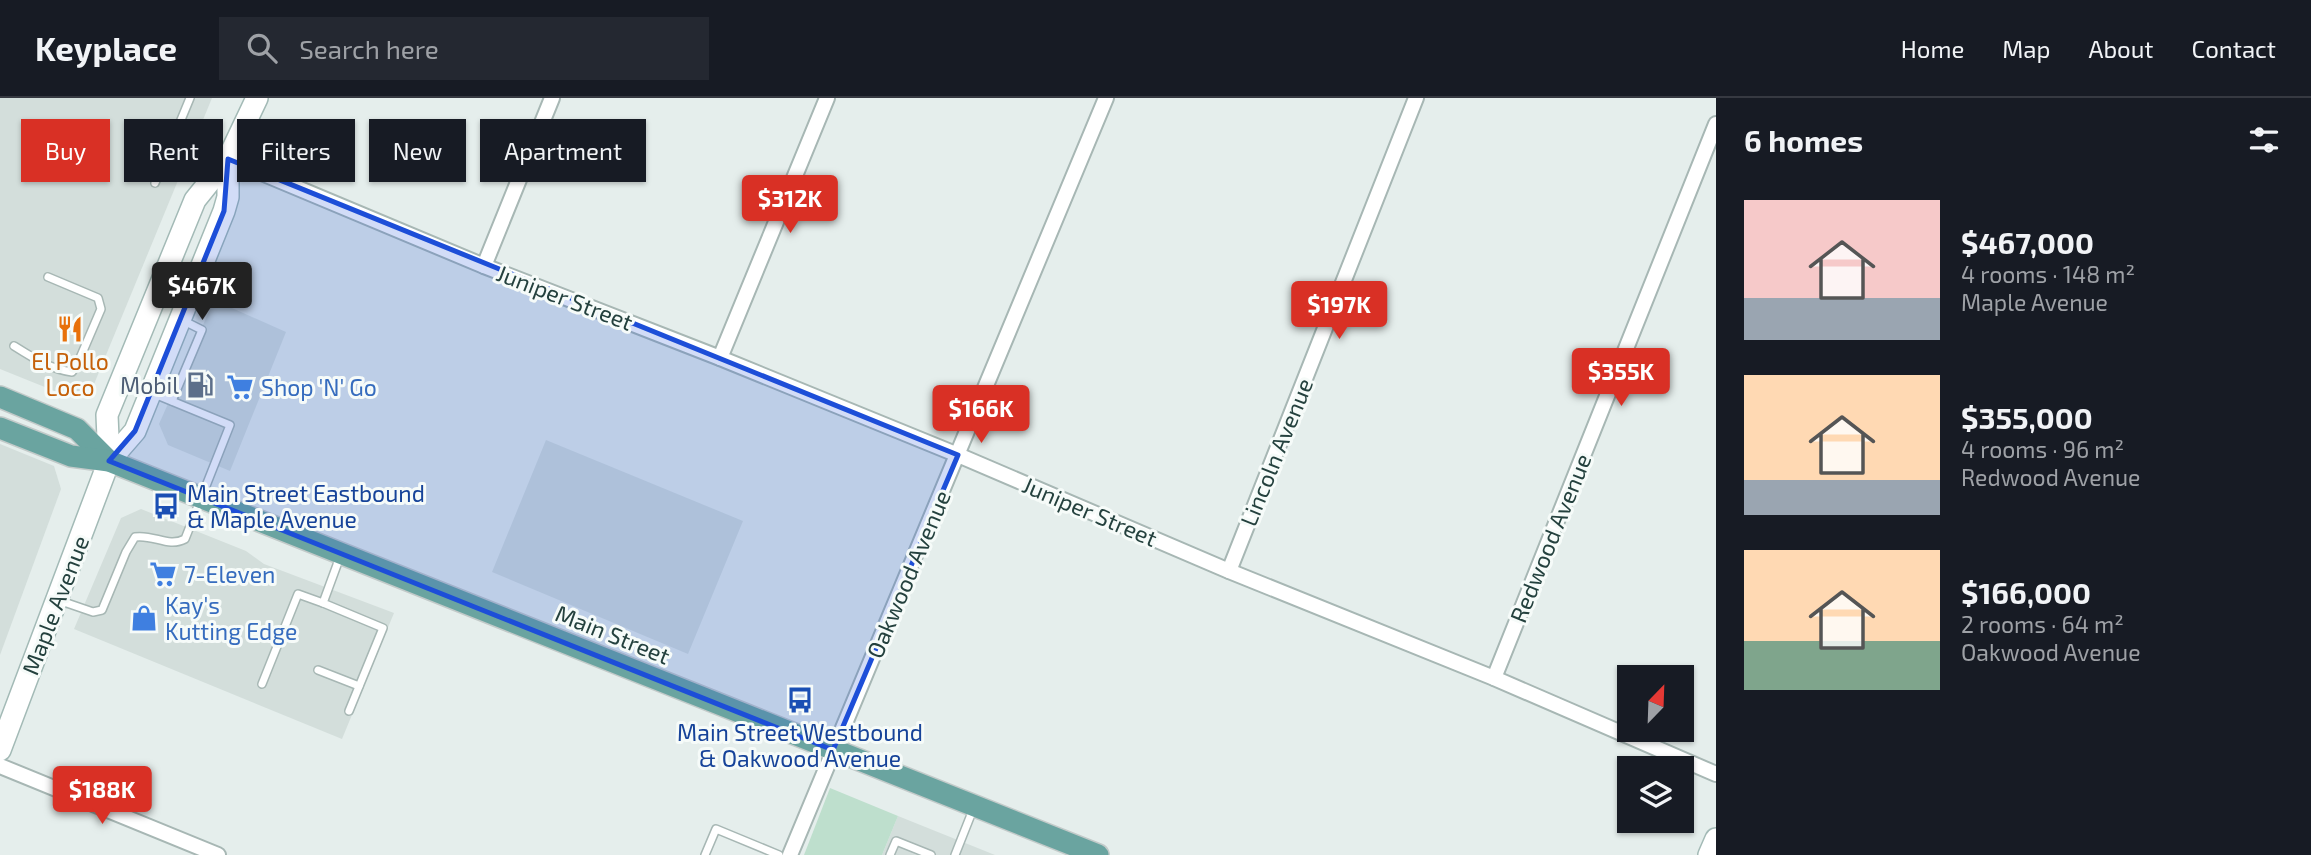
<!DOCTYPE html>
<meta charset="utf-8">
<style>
:root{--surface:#171b24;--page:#242831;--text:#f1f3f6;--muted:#9ea1a6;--line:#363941;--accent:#d93025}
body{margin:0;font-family:"Exo 2",sans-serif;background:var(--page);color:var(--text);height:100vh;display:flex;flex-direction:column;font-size:26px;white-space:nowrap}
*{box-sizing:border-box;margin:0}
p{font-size:23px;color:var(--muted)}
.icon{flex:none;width:38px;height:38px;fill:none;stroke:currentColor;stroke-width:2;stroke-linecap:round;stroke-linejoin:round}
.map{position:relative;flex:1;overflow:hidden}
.drawer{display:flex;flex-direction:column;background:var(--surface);width:595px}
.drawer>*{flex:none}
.top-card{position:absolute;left:21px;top:21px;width:665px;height:63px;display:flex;gap:14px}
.needle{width:46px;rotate:23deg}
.fabs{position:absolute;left:1617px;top:567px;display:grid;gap:14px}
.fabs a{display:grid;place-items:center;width:77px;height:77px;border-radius:0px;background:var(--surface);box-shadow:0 2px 5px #0004;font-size:35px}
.price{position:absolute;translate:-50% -60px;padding:0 16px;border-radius:7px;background:var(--accent);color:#fff;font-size:23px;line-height:46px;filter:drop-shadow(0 2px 4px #0008)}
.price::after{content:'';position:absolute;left:50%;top:42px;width:21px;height:16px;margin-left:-10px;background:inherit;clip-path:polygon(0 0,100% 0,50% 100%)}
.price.active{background:#222;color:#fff}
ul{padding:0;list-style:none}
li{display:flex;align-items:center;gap:21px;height:175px;padding:0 28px}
li span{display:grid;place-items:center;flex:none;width:196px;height:140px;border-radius:0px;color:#555}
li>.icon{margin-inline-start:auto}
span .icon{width:84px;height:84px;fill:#fffc;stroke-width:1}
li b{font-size:30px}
h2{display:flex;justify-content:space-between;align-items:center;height:84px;padding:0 28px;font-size:30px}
.tag{padding:0 24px;border-radius:0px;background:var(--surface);box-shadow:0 2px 5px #0004;font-size:24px;line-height:63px}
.tag.active{background:var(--accent);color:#fff}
header{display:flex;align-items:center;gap:42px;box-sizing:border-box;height:98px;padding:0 35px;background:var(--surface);border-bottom:2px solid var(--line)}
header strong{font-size:33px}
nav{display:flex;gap:38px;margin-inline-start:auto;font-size:24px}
.search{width:490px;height:63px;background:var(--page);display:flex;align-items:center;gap:18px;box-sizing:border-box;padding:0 24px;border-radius:0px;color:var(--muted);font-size:26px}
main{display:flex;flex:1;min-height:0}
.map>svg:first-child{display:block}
.built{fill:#d3dedb}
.green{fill:#bedfcd}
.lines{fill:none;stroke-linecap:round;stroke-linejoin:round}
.lane-casing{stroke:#a7b7b4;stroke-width:10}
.street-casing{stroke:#a7b7b4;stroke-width:18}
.secondary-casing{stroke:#a3bab6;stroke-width:24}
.primary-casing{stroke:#c2cac9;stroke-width:24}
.lane{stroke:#fff;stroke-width:7}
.street{stroke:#fff;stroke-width:14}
.secondary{stroke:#fff;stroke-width:21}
.primary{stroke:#6aa4a0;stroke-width:21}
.marked{fill:#1d4ed8;fill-opacity:0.2;stroke:#1d4ed8;stroke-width:5;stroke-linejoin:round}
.labels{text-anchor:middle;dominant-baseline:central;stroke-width:6;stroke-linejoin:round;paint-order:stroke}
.street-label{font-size:23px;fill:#24413e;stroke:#f6fbf9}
.food-label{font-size:23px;fill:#c56008;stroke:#f6fbf9}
.service-label{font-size:23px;fill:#4e5e75;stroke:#f6fbf9;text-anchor:end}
.shop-label{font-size:23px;fill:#366cbe;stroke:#f6fbf9;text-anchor:start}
.transit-label{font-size:23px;fill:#164399;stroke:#f6fbf9;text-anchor:start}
</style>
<header>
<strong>Keyplace</strong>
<div class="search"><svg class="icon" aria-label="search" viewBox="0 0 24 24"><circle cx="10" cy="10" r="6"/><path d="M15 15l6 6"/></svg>Search here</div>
<nav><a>Home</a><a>Map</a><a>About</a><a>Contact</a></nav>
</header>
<main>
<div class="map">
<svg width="1716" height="757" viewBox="0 0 1716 757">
<rect width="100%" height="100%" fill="#e5eeec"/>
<g class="built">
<path d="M0,0H212L92,291L67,298L0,271Z"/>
<path d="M214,202L286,234L230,373L168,347L159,326Z"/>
<path d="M546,342L743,423L688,556L492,474Z"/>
<path d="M0,346L54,368L61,391L0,557Z"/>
<path d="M141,411L246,453L264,466L394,515L342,641L74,531L121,420Z"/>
<path d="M898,718L995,757H882Z"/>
</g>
<path class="green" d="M830,690L898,718L882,757H804Z"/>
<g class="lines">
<g class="lane-casing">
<g id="lane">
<path d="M155,85L190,0"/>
<path d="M14,248C33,260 50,271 72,274L77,267L101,211L98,200L48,179"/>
<path d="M172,303L202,232L184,223"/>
<path d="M341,456L323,505L383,530L349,613"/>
<path d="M58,502L93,514L102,512L126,454L135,439C154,436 168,450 185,441L230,327L152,295"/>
<path d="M318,572L359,588"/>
<path d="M262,586L298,496L323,505"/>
<path d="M705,757L716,731L779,757"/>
<path d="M890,757L896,743L931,757"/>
<path d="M955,757L974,709"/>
</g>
</g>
<g class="street-casing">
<g id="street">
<path d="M228,61L484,168L720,260L958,357L1229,473L1494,580L1716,676"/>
<path d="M484,168L552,0"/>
<path d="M720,260L827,0"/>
<path d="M1229,473L1416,0"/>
<path d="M1494,580L1716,26"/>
<path d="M0,668L218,757"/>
<path d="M790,757L1106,0"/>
</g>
</g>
<g class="secondary-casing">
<g id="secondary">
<path d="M109,363L107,317L195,102L228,61L257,0"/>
<path d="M0,652L109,363L135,333L224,113L228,99V61"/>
<path d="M1709,757L1716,741"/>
</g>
</g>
<g class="primary-casing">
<g id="primary">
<path d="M0,299L77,331L109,363"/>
<path d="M0,330L71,358L109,363L1098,757"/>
</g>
</g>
<use href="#lane" class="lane"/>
<use href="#street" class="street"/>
<use href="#secondary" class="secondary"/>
<use href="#primary" class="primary"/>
</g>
<path class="marked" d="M228,61L958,357L833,652L109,363L135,333L224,113Z"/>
<defs>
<g id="restaurant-bare" transform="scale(2.1)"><path d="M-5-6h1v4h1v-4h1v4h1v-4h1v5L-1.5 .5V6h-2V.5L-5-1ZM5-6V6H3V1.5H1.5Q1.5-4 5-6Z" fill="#e8710a" stroke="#f6fbf9" stroke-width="2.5" paint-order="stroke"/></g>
<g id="fuel-bare" transform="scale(2.1)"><path d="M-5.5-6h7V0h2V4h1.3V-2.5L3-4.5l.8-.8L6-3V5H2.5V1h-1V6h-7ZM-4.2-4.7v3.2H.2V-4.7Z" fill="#5c6f8a" stroke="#f6fbf9" stroke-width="2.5" paint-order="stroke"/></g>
<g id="supermarket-bare" transform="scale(2.1)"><path d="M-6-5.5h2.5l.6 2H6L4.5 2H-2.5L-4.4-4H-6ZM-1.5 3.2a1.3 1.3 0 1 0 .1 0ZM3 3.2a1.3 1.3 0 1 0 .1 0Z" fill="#3f7fe0" stroke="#f6fbf9" stroke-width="2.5" paint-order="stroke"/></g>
<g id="bus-bare" transform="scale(2.1)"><path d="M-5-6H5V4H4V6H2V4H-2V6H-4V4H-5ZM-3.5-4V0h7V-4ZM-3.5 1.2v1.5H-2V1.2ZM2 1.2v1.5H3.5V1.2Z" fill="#1a4fb4" stroke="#f6fbf9" stroke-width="2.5" paint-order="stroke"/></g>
<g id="shop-bare" transform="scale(2.1)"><path d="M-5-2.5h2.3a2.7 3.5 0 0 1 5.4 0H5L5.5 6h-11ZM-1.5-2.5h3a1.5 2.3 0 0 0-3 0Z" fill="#3f7fe0" stroke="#f6fbf9" stroke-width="2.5" paint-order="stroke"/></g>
</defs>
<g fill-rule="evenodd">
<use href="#restaurant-bare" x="70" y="231"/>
<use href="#fuel-bare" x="200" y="287"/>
<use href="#supermarket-bare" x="240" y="289"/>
<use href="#bus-bare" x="166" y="408"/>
<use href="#supermarket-bare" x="163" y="476"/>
<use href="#shop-bare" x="144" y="520"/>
<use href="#bus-bare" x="800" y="602"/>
</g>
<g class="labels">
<g class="street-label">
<text transform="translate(565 199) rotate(21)">Juniper Street</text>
<text transform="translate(1276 354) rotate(-68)">Lincoln Avenue</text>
<text transform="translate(1090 413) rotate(23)">Juniper Street</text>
<text transform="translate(1550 440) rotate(-68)">Redwood Avenue</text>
<text transform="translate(908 476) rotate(-67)">Oakwood Avenue</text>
<text transform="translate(55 507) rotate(-69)">Maple Avenue</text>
<text transform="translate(613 536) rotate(22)">Main Street</text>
</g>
<g class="food-label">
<text x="70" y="263">El Pollo<tspan x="70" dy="26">Loco</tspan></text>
</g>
<g class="service-label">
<text x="179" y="287">Mobil</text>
</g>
<g class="shop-label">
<text x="261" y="289">Shop 'N' Go</text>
<text x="184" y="476">7-Eleven</text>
<text x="165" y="507">Kay's<tspan x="165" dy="26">Kutting Edge</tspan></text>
</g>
<g class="transit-label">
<text x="187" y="395">Main Street Eastbound<tspan x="187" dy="26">&amp; Maple Avenue</tspan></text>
<text x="800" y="634" text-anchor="middle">Main Street Westbound<tspan x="800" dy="26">&amp; Oakwood Avenue</tspan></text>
</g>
</g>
</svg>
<div class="fabs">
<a><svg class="needle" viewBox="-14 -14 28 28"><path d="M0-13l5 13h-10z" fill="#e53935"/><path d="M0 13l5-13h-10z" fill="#9ea1a6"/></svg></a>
<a><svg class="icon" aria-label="layers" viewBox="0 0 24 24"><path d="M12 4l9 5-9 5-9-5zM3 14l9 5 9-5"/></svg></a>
</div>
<b class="price" style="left:790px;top:137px">$312K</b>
<b class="price active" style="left:202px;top:224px">$467K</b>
<b class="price" style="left:1339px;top:243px">$197K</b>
<b class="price" style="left:1621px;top:310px">$355K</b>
<b class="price" style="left:981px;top:347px">$166K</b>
<b class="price" style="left:102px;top:728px">$188K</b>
<div class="top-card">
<a class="tag active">Buy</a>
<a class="tag">Rent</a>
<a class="tag">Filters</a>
<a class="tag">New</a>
<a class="tag">Apartment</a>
</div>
</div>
<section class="drawer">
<h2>6 homes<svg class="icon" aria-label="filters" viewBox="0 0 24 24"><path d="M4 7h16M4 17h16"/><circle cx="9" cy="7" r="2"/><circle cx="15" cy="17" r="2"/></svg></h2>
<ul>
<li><span style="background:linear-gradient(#f6c9c9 70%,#9aa5b1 0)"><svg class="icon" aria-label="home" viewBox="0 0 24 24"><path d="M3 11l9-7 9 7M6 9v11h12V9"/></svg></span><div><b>$467,000</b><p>4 rooms · 148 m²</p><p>Maple Avenue</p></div></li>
<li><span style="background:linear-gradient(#ffd9b3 75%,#9aa5b1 0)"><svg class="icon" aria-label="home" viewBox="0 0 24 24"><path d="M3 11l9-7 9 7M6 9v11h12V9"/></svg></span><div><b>$355,000</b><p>4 rooms · 96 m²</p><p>Redwood Avenue</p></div></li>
<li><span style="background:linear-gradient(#ffd9b3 65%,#7fa58c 0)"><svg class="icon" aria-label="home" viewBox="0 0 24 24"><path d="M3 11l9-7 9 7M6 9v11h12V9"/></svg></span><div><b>$166,000</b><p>2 rooms · 64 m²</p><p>Oakwood Avenue</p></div></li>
</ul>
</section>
</main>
